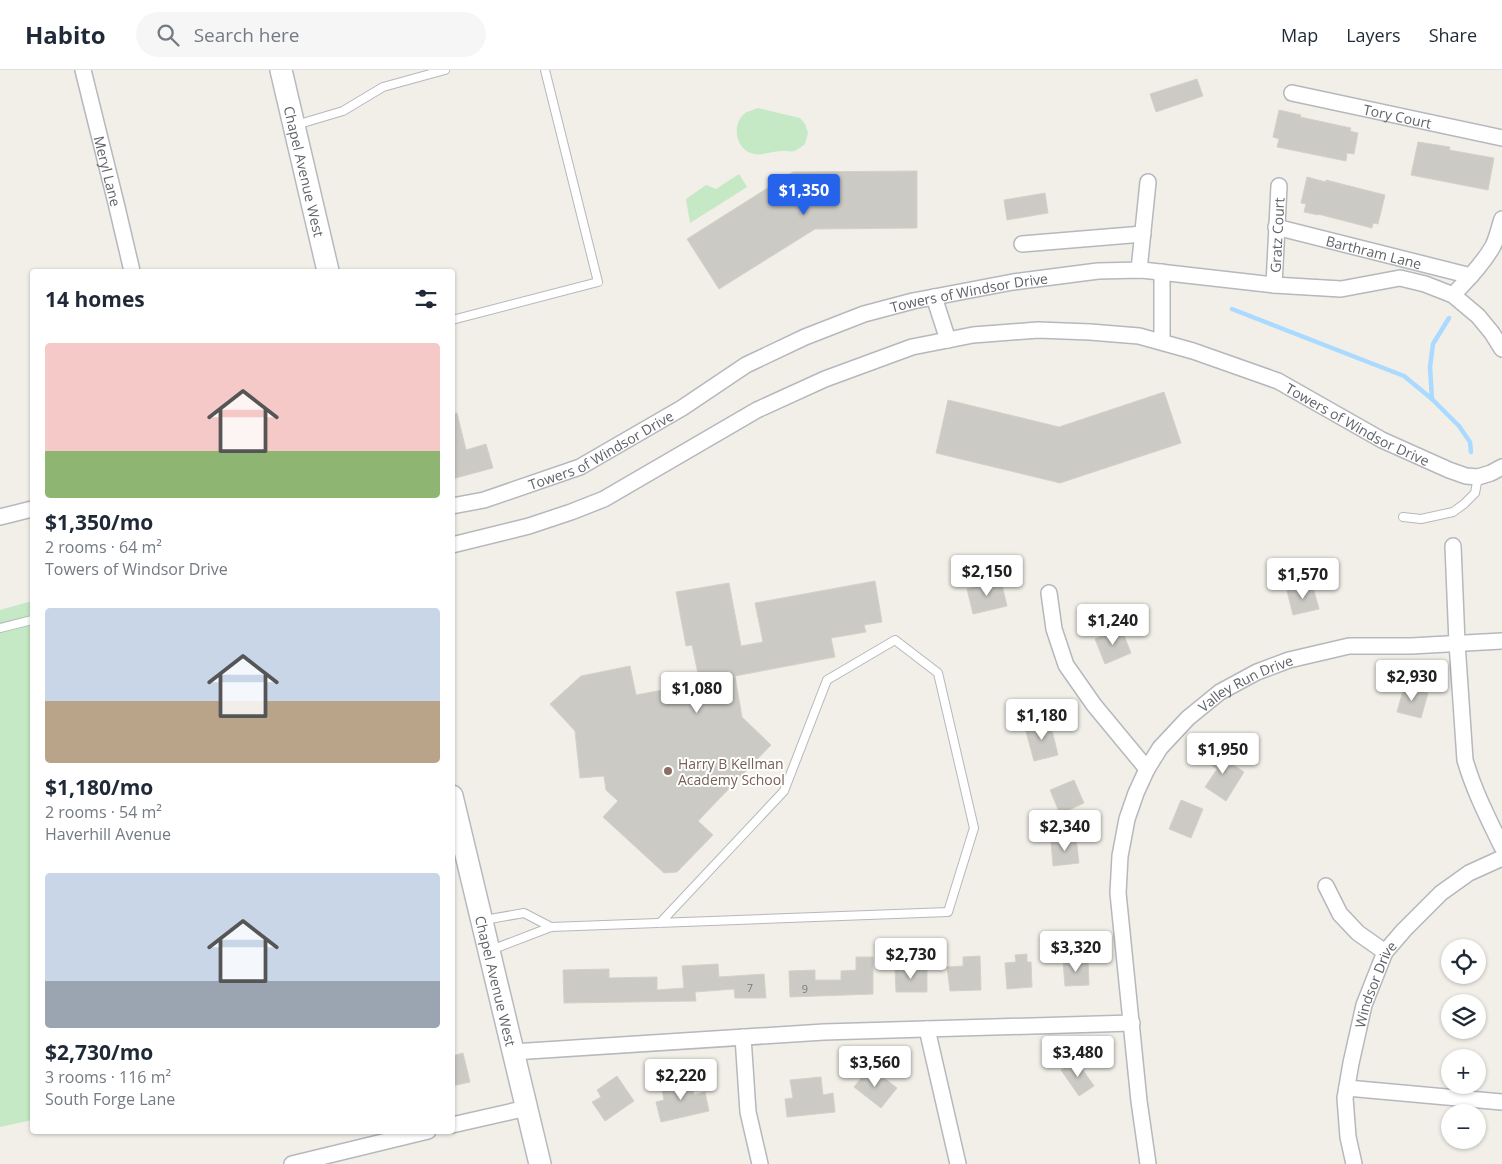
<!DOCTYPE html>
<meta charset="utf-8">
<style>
:root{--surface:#fff;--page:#f6f6f7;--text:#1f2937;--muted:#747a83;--line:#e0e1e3;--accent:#2563eb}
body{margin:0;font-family:"Open Sans",sans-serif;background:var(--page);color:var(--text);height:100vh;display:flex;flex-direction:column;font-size:19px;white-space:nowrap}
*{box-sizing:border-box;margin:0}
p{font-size:16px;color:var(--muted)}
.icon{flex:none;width:28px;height:28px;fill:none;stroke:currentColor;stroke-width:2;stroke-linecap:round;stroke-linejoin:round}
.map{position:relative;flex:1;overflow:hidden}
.side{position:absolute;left:30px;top:199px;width:425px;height:865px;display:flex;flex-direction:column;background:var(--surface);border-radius:5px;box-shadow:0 1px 4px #0004}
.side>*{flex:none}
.buttons{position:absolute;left:1441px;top:869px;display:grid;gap:10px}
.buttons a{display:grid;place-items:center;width:45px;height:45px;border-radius:50%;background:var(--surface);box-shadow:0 1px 4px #0004;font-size:25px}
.price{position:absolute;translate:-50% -42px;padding:0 11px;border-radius:5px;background:#fff;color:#222;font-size:16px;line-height:32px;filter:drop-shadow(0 1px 2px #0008)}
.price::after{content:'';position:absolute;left:50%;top:30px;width:15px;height:11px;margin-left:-8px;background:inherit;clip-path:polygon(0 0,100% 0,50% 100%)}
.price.selected{background:var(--accent);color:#fff}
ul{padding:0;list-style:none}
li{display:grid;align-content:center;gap:10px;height:265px;padding:0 15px}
li span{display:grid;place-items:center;height:155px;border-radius:5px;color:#555}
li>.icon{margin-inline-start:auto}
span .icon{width:90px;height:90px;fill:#fffc;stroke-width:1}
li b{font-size:21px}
h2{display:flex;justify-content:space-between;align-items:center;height:60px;padding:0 15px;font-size:21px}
header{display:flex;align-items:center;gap:30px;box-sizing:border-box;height:70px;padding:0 25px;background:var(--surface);border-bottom:1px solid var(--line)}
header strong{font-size:24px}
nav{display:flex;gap:28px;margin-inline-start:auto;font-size:18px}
.search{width:350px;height:45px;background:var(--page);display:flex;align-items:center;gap:12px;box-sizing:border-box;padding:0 18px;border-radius:28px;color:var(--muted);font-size:19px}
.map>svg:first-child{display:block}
.green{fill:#c5e8c5}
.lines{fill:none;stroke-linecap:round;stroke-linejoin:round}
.stream{stroke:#aadaff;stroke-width:4.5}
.building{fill:#cccac5;stroke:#d6d1c6}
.service-casing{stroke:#b5b8bc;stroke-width:10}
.minor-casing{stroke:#b5b8bc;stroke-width:18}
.secondary-casing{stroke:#b6babf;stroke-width:24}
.service{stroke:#fff;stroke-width:8}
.minor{stroke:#fff;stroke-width:15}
.secondary{stroke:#fff;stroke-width:21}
.education-dot{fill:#8d6e63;stroke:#fff;stroke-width:2}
.labels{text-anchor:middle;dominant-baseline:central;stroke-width:4;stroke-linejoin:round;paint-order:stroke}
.number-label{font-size:11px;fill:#7a7d7f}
.street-label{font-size:14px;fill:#5f6368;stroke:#fff}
.education-label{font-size:14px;fill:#785e54;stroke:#fff;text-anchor:start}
</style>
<header>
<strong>Habito</strong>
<div class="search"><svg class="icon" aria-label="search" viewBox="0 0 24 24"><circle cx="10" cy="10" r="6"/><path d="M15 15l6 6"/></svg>Search here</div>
<nav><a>Map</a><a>Layers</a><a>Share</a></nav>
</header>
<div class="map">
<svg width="1502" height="1094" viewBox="0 0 1502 1094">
<rect width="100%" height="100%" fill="#f1efe8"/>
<g class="green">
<path d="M758,38L800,48L805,54L808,63L805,74C792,84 795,81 781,81C772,81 762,86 754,84C736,80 731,56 744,44C747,41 754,40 758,38Z"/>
<path d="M739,104L747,117L690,153L686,129L706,115L716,119Z"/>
<path d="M32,531V1050L0,1057V540Z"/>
</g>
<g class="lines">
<g class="stream">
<path d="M1232,239L1404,306L1432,329"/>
<path d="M1449,248L1433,274L1430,297L1432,329L1459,356L1470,372L1471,382"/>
</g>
</g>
<g class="building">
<path d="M1197,9L1203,26L1156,42L1150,24Z"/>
<path d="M1279,40L1301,45L1300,47L1351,58L1350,61L1358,63L1354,84L1347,83L1346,91L1277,77L1279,69L1273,67Z"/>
<path d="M1418,72L1450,77L1449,80L1494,88L1488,120L1411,105Z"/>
<path d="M917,101V158L815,159L719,219L687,169L793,102Z"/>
<path d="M1307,107L1326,112V110L1385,125L1378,154L1373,153L1372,158L1318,144V145L1304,142L1306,134L1301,133Z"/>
<path d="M1045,123L1048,143L1007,150L1004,130Z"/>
<path d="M1164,322L1181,373L1060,413L936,383L948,330L1059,357Z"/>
<path d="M457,343L466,380L486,374L493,398L452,409V344Z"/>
<path d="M875,511L882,552L864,555L866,562L831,568L835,587L735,606L742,647L771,675L698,751L713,765L677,802L664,803L603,747L618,731L606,720L604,706L580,708L575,661L550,634L581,606L630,596L636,625L700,613L692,575L686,576L676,522L729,513L741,576L763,572L755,533Z"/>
<path d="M1001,511L1007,536L973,544L967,519Z"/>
<path d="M1312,514L1319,539L1293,545L1287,521Z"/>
<path d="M1121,558L1131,583L1105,594L1095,569Z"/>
<path d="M1404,617L1428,623L1421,648L1397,642Z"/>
<path d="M1050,652L1058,685L1034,691L1025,658Z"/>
<path d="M1217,678L1229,685L1226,690L1244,702L1226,731L1205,717L1217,699L1208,693Z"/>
<path d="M1074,710L1084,733L1060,744L1050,720Z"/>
<path d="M1181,730L1203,739L1191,768L1169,759Z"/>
<path d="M1076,768L1079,793L1053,796L1051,771Z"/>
<path d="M1027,884V892H1031L1032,917L1007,919L1005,893L1016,892L1015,885Z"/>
<path d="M980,886L981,920L950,921L947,897L963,896V887Z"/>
<path d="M856,887H873V924L790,927L789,901L815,900V910H841V901L856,900Z"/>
<path d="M1088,890L1089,915L1065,916L1063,891Z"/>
<path d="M718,894L719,907L764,904L766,928H735L734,919L695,922L696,931L564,933L563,900L609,899V908L657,907V920L684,918L682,896Z"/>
<path d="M895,899H927V922H896Z"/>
<path d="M463,983L470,1012L452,1016V986Z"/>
<path d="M1076,990L1094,1016L1079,1026L1061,1000Z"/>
<path d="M870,997L897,1018L881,1038L854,1017Z"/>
<path d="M617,1006L634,1031L605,1051L592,1032L601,1027L597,1020Z"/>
<path d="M821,1007L823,1025L833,1023L835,1042L787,1047L785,1029L793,1028L790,1010Z"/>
<path d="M690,1008L694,1025L705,1022L709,1041L661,1052L656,1032L664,1030L661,1015Z"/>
</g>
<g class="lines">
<g class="service-casing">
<g id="service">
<path d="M296,55L343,41L383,17L445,0"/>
<path d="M452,250L598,212L545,0"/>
<path d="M1403,447L1421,449L1453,442L1464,434L1475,423L1478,407"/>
<path d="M0,558L32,550"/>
<path d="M484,850L524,843L551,857"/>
<path d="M491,880L551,857L948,842L974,758L938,603L895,570L827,610L784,721L660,853"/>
</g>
</g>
<g class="minor-casing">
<g id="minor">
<path id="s1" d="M83,0L116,133L132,201"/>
<path id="s2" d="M1292,23L1502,68"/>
<path id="s3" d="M1276,157L1471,206"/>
<path d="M1022,174L1143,164"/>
<path d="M1139,200L1148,112"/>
<path d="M1162,202V272"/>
<path id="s4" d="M1274,215L1279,116"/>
<path d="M1453,225C1467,210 1483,194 1493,176C1497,168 1499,158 1502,149"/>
<path d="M934,227L948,270"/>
<path id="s5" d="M452,436L484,430L580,397L682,338L746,295L805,267L864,244L913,231L1013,212L1098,201L1142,200L1274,215L1341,219L1400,208L1425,214L1453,225L1478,246L1492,263L1502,279"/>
<path d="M0,447L32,439"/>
<path id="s6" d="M452,475L529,456L571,442L604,429L757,340L825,309L912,277L973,265L1038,260L1090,262L1139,266L1193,281L1278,311L1382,370L1449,400L1466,406L1478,407L1491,403L1502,397"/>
<path d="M1453,476L1457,573L1465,690C1474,721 1488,748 1502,777"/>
<path d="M1049,523L1054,559L1066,595L1094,635L1147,699"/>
<path d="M1326,816L1340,844L1358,863L1385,882"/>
<path d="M927,959L958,1094"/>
<path d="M743,967L748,1042L760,1094"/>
<path d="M513,982L824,962L1132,953"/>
<path d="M1347,1018L1502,1032"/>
<path d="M452,1055L527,1038"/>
<path d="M292,1094L428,1061"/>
<path id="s7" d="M1148,1094L1139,1031L1118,823L1120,786L1127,749L1136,723L1147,699L1160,678L1188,648L1220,622L1257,602L1289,590L1349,576H1411L1502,571"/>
<path id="s8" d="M1354,1094L1348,1067L1345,1028L1351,993L1364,935L1385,882L1404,860L1441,823L1469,803L1502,788"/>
</g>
</g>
<g class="secondary-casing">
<g id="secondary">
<path id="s9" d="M281,0L328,201"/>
<path id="s10" d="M452,726L540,1094"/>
</g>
</g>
<use href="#service" class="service"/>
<use href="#minor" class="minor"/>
<use href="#secondary" class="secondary"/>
</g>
<circle class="education-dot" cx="668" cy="701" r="5"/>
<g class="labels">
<g class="number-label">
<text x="750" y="917">7</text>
<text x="805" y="918">9</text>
</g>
<g class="street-label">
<text stroke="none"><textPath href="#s2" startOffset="108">Tory Court</textPath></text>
<text stroke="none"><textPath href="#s1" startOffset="104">Meryl Lane</textPath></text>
<text stroke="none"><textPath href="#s9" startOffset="104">Chapel Avenue West</textPath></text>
<text stroke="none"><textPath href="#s4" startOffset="50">Gratz Court</textPath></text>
<text stroke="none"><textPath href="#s3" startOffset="101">Barthram Lane</textPath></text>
<text stroke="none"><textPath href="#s5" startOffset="565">Towers of Windsor Drive</textPath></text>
<text stroke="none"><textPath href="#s6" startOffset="969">Towers of Windsor Drive</textPath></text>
<text stroke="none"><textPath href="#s5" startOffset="160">Towers of Windsor Drive</textPath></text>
<text stroke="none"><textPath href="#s7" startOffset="535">Valley Run Drive</textPath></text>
<text stroke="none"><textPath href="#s10" startOffset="190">Chapel Avenue West</textPath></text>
<text stroke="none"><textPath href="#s8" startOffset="185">Windsor Drive</textPath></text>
</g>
<g class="education-label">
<text x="678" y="693">Harry B Kellman<tspan x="678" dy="16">Academy School</tspan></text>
</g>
</g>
</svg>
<div class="buttons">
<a><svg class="icon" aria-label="locate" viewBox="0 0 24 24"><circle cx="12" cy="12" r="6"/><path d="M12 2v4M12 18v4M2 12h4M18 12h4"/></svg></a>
<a><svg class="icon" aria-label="layers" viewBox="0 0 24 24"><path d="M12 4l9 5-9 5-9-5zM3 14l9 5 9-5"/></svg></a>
<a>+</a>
<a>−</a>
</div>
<b class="price selected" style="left:804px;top:146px">$1,350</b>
<b class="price" style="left:987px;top:527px">$2,150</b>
<b class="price" style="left:1303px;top:530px">$1,570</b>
<b class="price" style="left:1113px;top:576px">$1,240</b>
<b class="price" style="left:1412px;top:632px">$2,930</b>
<b class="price" style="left:697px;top:644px">$1,080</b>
<b class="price" style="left:1042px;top:671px">$1,180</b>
<b class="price" style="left:1223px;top:705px">$1,950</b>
<b class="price" style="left:1065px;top:782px">$2,340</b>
<b class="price" style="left:1076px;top:903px">$3,320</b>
<b class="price" style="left:911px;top:910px">$2,730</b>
<b class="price" style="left:1078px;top:1008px">$3,480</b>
<b class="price" style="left:875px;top:1018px">$3,560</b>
<b class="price" style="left:681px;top:1031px">$2,220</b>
<section class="side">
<h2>14 homes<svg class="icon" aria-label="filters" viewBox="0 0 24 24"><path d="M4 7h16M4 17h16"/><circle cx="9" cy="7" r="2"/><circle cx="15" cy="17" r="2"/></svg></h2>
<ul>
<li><span style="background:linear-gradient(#f6c9c9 70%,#8fb573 0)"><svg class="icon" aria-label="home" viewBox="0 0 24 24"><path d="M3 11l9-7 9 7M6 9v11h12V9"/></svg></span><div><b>$1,350/mo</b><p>2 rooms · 64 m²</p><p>Towers of Windsor Drive</p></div></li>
<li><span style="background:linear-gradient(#c9d6e8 60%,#b9a48a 0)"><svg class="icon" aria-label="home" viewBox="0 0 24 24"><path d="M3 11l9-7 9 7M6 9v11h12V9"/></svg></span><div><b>$1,180/mo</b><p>2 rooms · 54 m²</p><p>Haverhill Avenue</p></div></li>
<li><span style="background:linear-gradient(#c9d6e8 70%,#9aa5b1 0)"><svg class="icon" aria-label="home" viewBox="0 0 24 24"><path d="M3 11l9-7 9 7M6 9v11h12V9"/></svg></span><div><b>$2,730/mo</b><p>3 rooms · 116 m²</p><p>South Forge Lane</p></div></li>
</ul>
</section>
</div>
